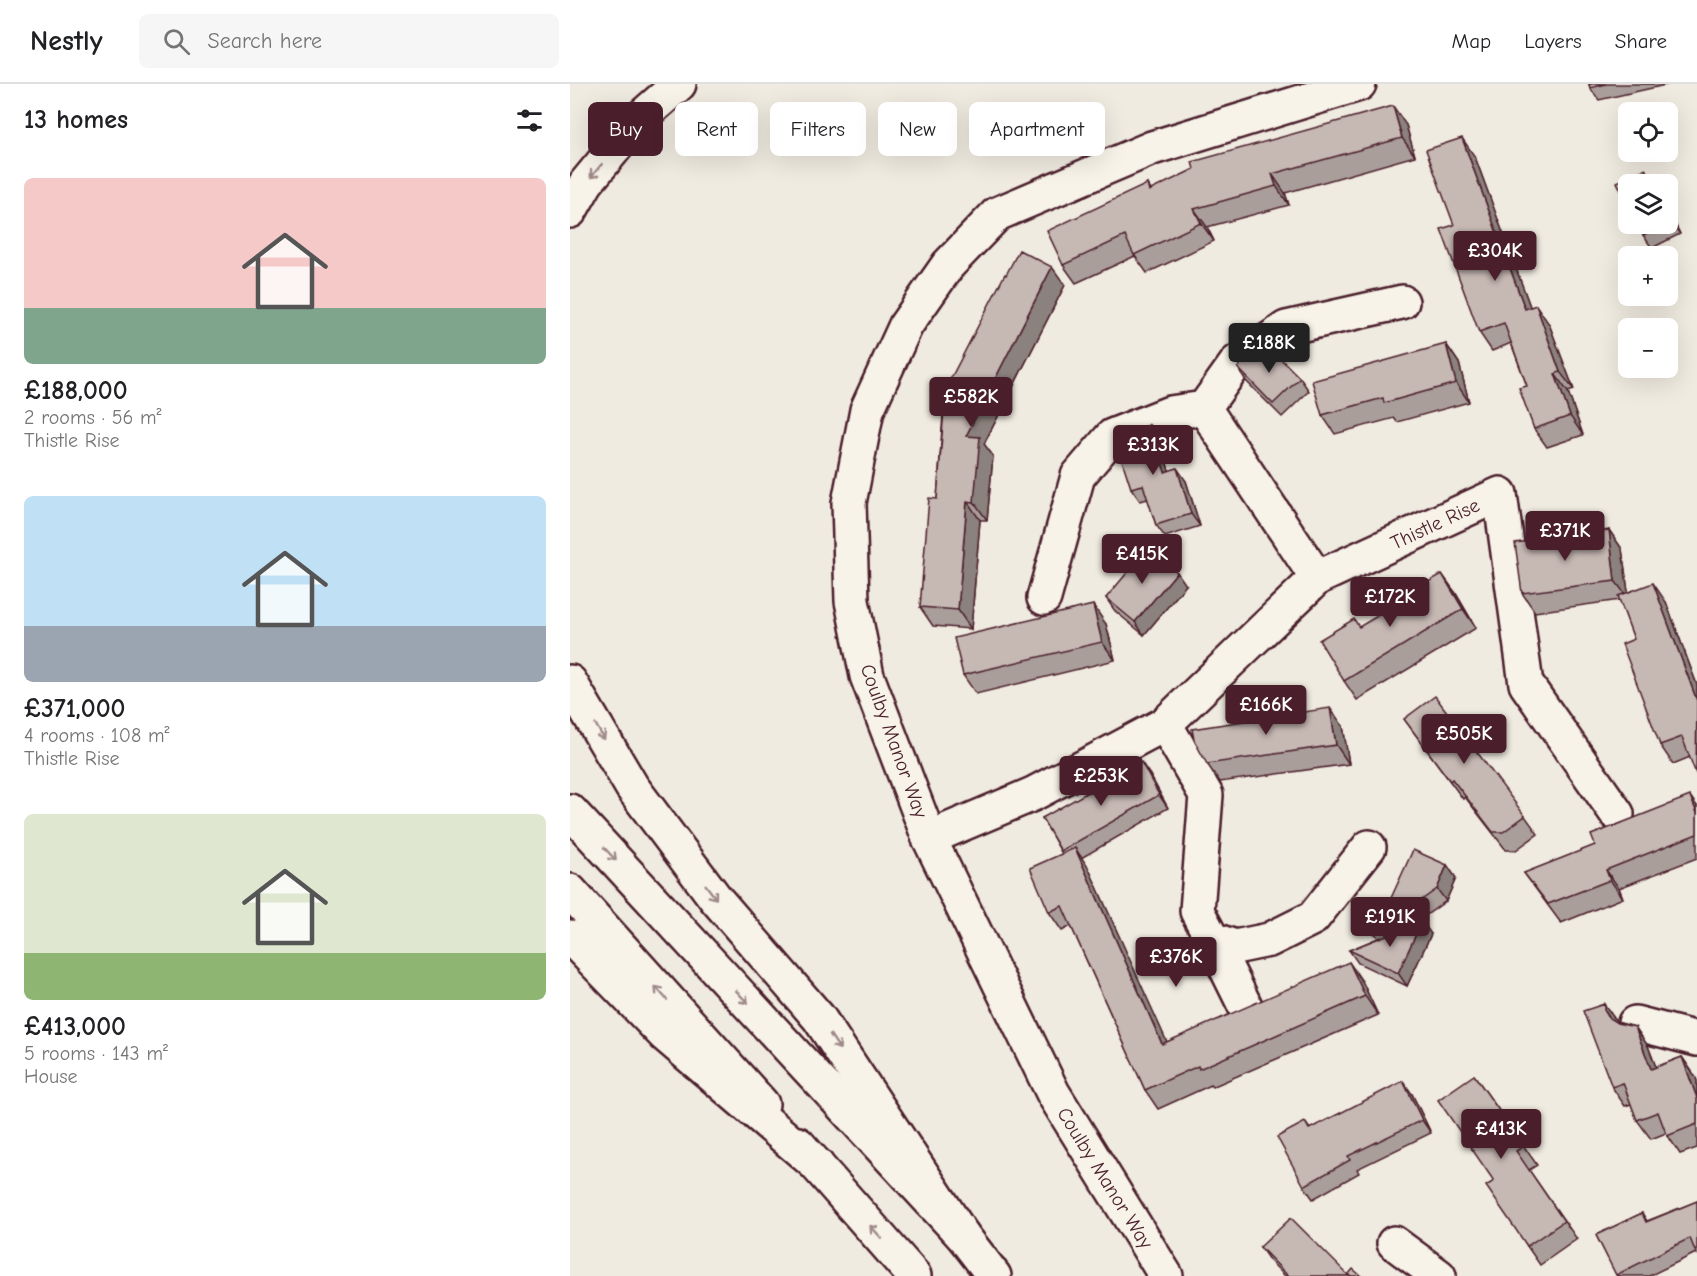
<!DOCTYPE html>
<meta charset="utf-8">
<style>
:root{--surface:#fff;--page:#f6f6f6;--text:#202124;--muted:#757577;--line:#e0e0e0;--accent:#4a1f2b}
body{margin:0;font-family:"Comic Neue",sans-serif;background:var(--page);color:var(--text);height:100vh;display:flex;flex-direction:column;font-size:22px;white-space:nowrap}
*{box-sizing:border-box;margin:0}
p{font-size:20px;color:var(--muted)}
.icon{flex:none;width:33px;height:33px;fill:none;stroke:currentColor;stroke-width:2;stroke-linecap:round;stroke-linejoin:round}
.map{position:relative;flex:1;overflow:hidden}
.side{display:flex;flex-direction:column;background:var(--surface);width:570px}
.side>*{flex:none}
.top-card{position:absolute;left:18px;top:18px;width:570px;height:54px;display:flex;gap:12px}
.fabs{position:absolute;left:1048px;top:18px;display:grid;gap:12px}
.fabs a{display:grid;place-items:center;width:60px;height:60px;border-radius:9px;background:var(--surface);box-shadow:0 6px 24px #0002;font-size:30px}
.price{position:absolute;translate:-50% -51px;padding:0 14px;border-radius:6px;background:var(--accent);color:#fff;font-size:20px;line-height:39px;filter:drop-shadow(0 2px 3px #0008)}
.price::after{content:'';position:absolute;left:50%;top:36px;width:18px;height:14px;margin-left:-9px;background:inherit;clip-path:polygon(0 0,100% 0,50% 100%)}
.price.active{background:#222;color:#fff}
ul{padding:0;list-style:none}
li{display:grid;align-content:center;gap:12px;height:318px;padding:0 24px}
li span{display:grid;place-items:center;height:186px;border-radius:9px;color:#555}
li>.icon{margin-inline-start:auto}
span .icon{width:108px;height:108px;fill:#fffc;stroke-width:1}
li b{font-size:26px}
h2{display:flex;justify-content:space-between;align-items:center;height:72px;padding:0 24px;font-size:26px}
.tag{padding:0 21px;border-radius:9px;background:var(--surface);box-shadow:0 6px 24px #0002;font-size:21px;line-height:54px}
.tag.active{background:var(--accent);color:#fff}
header{display:flex;align-items:center;gap:36px;box-sizing:border-box;height:84px;padding:0 30px;background:var(--surface);border-bottom:2px solid var(--line)}
header strong{font-size:28px}
nav{display:flex;gap:33px;margin-inline-start:auto;font-size:21px}
.search{width:420px;height:54px;background:var(--page);display:flex;align-items:center;gap:15px;box-sizing:border-box;padding:0 21px;border-radius:9px;color:var(--muted);font-size:22px}
main{display:flex;flex:1;min-height:0}
.map>svg:first-child{display:block}
.lines{fill:none;stroke-linecap:round;stroke-linejoin:round}
.minor-casing{stroke:#4a1f2b;stroke-width:38}
.major-casing{stroke:#4a1f2b;stroke-width:38}
.highway-casing{stroke:#4a1f2b;stroke-width:38}
.minor{stroke:#f7f3e8;stroke-width:33}
.major{stroke:#f7f3e8;stroke-width:33}
.highway{stroke:#f7f3e8;stroke-width:33}
.wall{fill:#aa9e9a;stroke:#4a1f2b;stroke-width:1.5}
.shaded-wall{fill:#8b817d;stroke:#4a1f2b;stroke-width:1.5}
.building{fill:#c6b8b3;stroke:#4a1f2b;stroke-width:1.5}
.oneway{stroke:#a0898a}
.labels{text-anchor:middle;dominant-baseline:central;stroke-width:4.5;stroke-linejoin:round;paint-order:stroke}
.street-label{font-size:20px;fill:#4a1f2b;stroke:#f7f3e8}
</style>
<header>
<strong>Nestly</strong>
<div class="search"><svg class="icon" aria-label="search" viewBox="0 0 24 24"><circle cx="10" cy="10" r="6"/><path d="M15 15l6 6"/></svg>Search here</div>
<nav><a>Map</a><a>Layers</a><a>Share</a></nav>
</header>
<main>
<section class="side">
<h2>13 homes<svg class="icon" aria-label="filters" viewBox="0 0 24 24"><path d="M4 7h16M4 17h16"/><circle cx="9" cy="7" r="2"/><circle cx="15" cy="17" r="2"/></svg></h2>
<ul>
<li><span style="background:linear-gradient(#f6c9c9 70%,#7fa58c 0)"><svg class="icon" aria-label="home" viewBox="0 0 24 24"><path d="M3 11l9-7 9 7M6 9v11h12V9"/></svg></span><div><b>£188,000</b><p>2 rooms · 56 m²</p><p>Thistle Rise</p></div></li>
<li><span style="background:linear-gradient(#bfe0f5 70%,#9aa5b1 0)"><svg class="icon" aria-label="home" viewBox="0 0 24 24"><path d="M3 11l9-7 9 7M6 9v11h12V9"/></svg></span><div><b>£371,000</b><p>4 rooms · 108 m²</p><p>Thistle Rise</p></div></li>
<li><span style="background:linear-gradient(#dfe7d0 75%,#8fb573 0)"><svg class="icon" aria-label="home" viewBox="0 0 24 24"><path d="M3 11l9-7 9 7M6 9v11h12V9"/></svg></span><div><b>£413,000</b><p>5 rooms · 143 m²</p><p>House</p></div></li>
</ul>
</section>
<div class="map">
<svg width="1127" height="1192" viewBox="0 0 1127 1192">
<rect width="100%" height="100%" fill="#f0ebe0"/>
<filter id="ink" filterUnits="userSpaceOnUse"><feTurbulence type="fractalNoise" baseFrequency=".0167" numOctaves="2"/><feDisplacementMap in="SourceGraphic" scale="12" xChannelSelector="R" yChannelSelector="G"/><feConvolveMatrix kernelMatrix="1 2 1 2 8 2 1 2 1" color-interpolation-filters="sRGB"/></filter>
<g filter="url(#ink)">
<g class="lines">
<g class="minor-casing">
<g id="minor">
<path d="M634,324L747,494"/>
<path d="M474,514L508,392L542,352L600,329L634,324L667,278L716,244L832,218"/>
<path d="M595,640L636,711L627,827L642,855L665,863L699,856L743,834L799,763"/>
<path d="M359,754L463,710L595,640L747,494L930,410L956,600L1047,730"/>
<path d="M642,855L676,924"/>
<path d="M1065,939L1127,955"/>
<path d="M824,1159L869,1192"/>
<path d="M596,1192L483,1009L359,754L297,592L282,517L279,419L297,326L336,241L378,181L427,130L582,64L789,0"/>
</g>
</g>
<g class="major-casing">
<g id="major">
<path d="M0,727L393,1152L424,1192"/>
<path d="M0,807L192,1020"/>
<path d="M228,1060L344,1192"/>
</g>
</g>
<g class="highway-casing">
<g id="highway">
<path d="M0,127L16,99L68,36L109,0"/>
<path d="M0,598L62,703L146,815L249,934L393,1152"/>
<path d="M0,853L95,951L247,1081"/>
</g>
</g>
<use href="#minor" class="minor"/>
<use href="#major" class="major"/>
<use href="#highway" class="highway"/>
</g>
<g class="wall">
<path d="M1019,0H1100L1029,16L1020,4Z"/>
<path d="M836,41L845,72L715,109L719,121L637,143L644,157L577,189L565,172L506,199L493,181L577,100L581,106Z"/>
<path d="M905,73L960,223L979,240L1004,306L998,308L1013,351L977,363L964,345L957,302L941,259L922,267L909,248L884,141Z"/>
<path d="M1098,126L1110,150L1082,164L1073,151Z"/>
<path d="M495,201L414,360L423,372L417,436H410L401,545L363,542L350,523L367,415L373,330L367,321Z"/>
<path d="M876,260L889,279L899,318L827,338L824,334L765,350L752,331Z"/>
<path d="M668,284L730,294L739,307L712,333L676,297Z"/>
<path d="M579,341L588,354L599,386L616,397L630,442L595,453L586,441L578,415L570,417L561,404Z"/>
<path d="M1039,446L1052,465L1058,508L1096,518L1127,601V691L1120,673L1103,680L1090,661L1064,555L1050,516L965,528L952,509Z"/>
<path d="M616,501L574,551L545,527L536,514Z"/>
<path d="M885,508L906,544L787,616L774,597Z"/>
<path d="M536,540L545,576L406,610L393,591Z"/>
<path d="M834,635L955,732L968,750L946,766H936L895,713L893,715Z"/>
<path d="M773,642L779,680L650,698L637,680Z"/>
<path d="M580,691L598,724L511,774L518,783L596,958L792,897L808,931L642,1003L641,1001L588,1025L575,1006L501,842L492,847L479,828L492,770L472,734Z"/>
<path d="M1127,722V774L1049,804L1053,814L991,839L954,789Z"/>
<path d="M877,781L886,794L876,817L844,840L861,850L837,902L788,879L779,866L808,854L805,849Z"/>
<path d="M1047,938L1065,943L1078,962L1086,983L1112,973L1125,992L1127,997V1064L1110,1070L1096,1049L1081,1055L1067,1036L1061,1020L1055,1022L1042,1003Z"/>
<path d="M904,991L967,1081L959,1086L1007,1155L970,1181L957,1162L924,1097Z"/>
<path d="M842,1010L861,1049L787,1085L789,1089L743,1115L734,1102L735,1038L740,1045Z"/>
<path d="M1127,1117V1170L1126,1169L1079,1192H1047L1026,1151L1072,1129L1077,1137Z"/>
<path d="M690,1163L778,1191L791,1192H715L699,1176Z"/>
</g>
<g class="shaded-wall">
<path d="M823,22L836,41L845,72L832,54Z"/>
<path d="M892,54L905,73L968,244L955,225Z"/>
<path d="M1075,85L1084,97L1086,100H1083Z"/>
<path d="M702,90L715,109L719,121L706,102Z"/>
<path d="M624,125L637,143L644,157L631,139Z"/>
<path d="M1098,126L1110,150L1101,138L1098,131Z"/>
<path d="M482,183L495,201L414,360L423,372L417,436L404,418L396,352Z"/>
<path d="M966,221L979,240L1004,306L990,288Z"/>
<path d="M876,260L889,279L899,318L886,299Z"/>
<path d="M985,290L998,308L1013,351L1000,332Z"/>
<path d="M579,341L588,354L604,401L595,388Z"/>
<path d="M607,384L616,397L630,442L621,430Z"/>
<path d="M397,417L410,436L401,545L388,526Z"/>
<path d="M1039,446L1052,465L1059,515L1045,497Z"/>
<path d="M607,488L616,501L574,551L565,538Z"/>
<path d="M872,490L885,508L906,544L893,525Z"/>
<path d="M1083,499L1096,518L1127,601V617Z"/>
<path d="M523,521L536,540L545,576L532,558Z"/>
<path d="M760,624L773,642L779,680L766,661Z"/>
<path d="M571,678L580,691L598,724L589,711Z"/>
<path d="M1120,712L1127,722V729Z"/>
<path d="M505,764L518,783L606,978L592,960Z"/>
<path d="M877,781L886,794L876,817L867,805Z"/>
<path d="M1036,786L1049,804L1053,814L1040,796Z"/>
<path d="M852,837L861,850L837,902L828,889Z"/>
<path d="M779,878L792,897L808,931L795,912Z"/>
<path d="M1034,920L1047,938V945L1034,926Z"/>
<path d="M1065,943L1078,962L1094,1004L1081,985Z"/>
<path d="M1112,973L1125,992L1127,997V1014Z"/>
<path d="M833,997L842,1010L861,1049L852,1036Z"/>
</g>
<g class="building">
<path d="M1019,0H1036L1020,4Z"/>
<path d="M823,22L832,54L702,90L706,102L624,125L631,139L564,171L555,152L493,181L477,147L577,100L579,107L624,85L622,78Z"/>
<path d="M892,54L955,225L966,221L990,288L985,290L1000,332L964,345L949,304L957,302L934,239L909,248L871,145L884,141L856,66Z"/>
<path d="M1075,85L1083,100H1059V123L1047,98Z"/>
<path d="M1098,131L1101,138L1098,139Z"/>
<path d="M1067,140H1097L1073,151Z"/>
<path d="M449,166L482,183L396,352L410,353L404,418L397,417L388,526L350,523L359,414L367,415L374,325L367,321L435,190L436,191Z"/>
<path d="M876,260L886,299L814,319L813,314L752,331L742,297Z"/>
<path d="M697,261L730,294L703,320L668,284L671,279Z"/>
<path d="M579,341L595,388L607,384L621,430L586,441L573,401L561,404L545,355Z"/>
<path d="M1039,446L1045,497L952,509L945,459Z"/>
<path d="M578,464L607,488L565,538L536,514Z"/>
<path d="M872,490L893,525L774,597L749,556L784,535L789,543L841,512L839,509Z"/>
<path d="M1083,499L1127,617L1126,690L1112,653L1090,661L1052,560L1064,555L1048,512Z"/>
<path d="M523,521L532,558L393,591L384,554Z"/>
<path d="M865,612L955,732L933,748H923L882,695L880,697L834,635Z"/>
<path d="M760,624L766,661L637,680L624,656L622,645Z"/>
<path d="M571,678L589,711L491,767L472,734Z"/>
<path d="M1120,712L1127,729V750L1036,786L1040,796L978,820L954,789L1025,761L1021,751Z"/>
<path d="M505,764L592,960L779,878L795,912L629,985L628,982L575,1006L492,822L479,828L460,784Z"/>
<path d="M843,766L877,781L867,805L805,849Z"/>
<path d="M852,837L828,889L779,866Z"/>
<path d="M1034,920V926L1039,934L1047,939L1065,943L1081,985L1112,973L1127,1014V1040L1097,1052L1088,1028L1067,1036L1053,999L1042,1003L1013,927Z"/>
<path d="M904,991L954,1062L946,1067L994,1137L957,1162L916,1102L924,1097L868,1016Z"/>
<path d="M833,997L852,1036L778,1072L780,1076L734,1102L707,1053L735,1038L739,1045Z"/>
<path d="M1127,1117V1166L1125,1167L1120,1154L1046,1191L1026,1151L1072,1129L1076,1138Z"/>
<path d="M721,1134L778,1191L783,1185L791,1192H718L690,1163Z"/>
</g>
<defs><path id="oneway-shaft" d="M-6 0H5M1.5-3L5.5 0L1.5 3" fill="none" stroke-width="1.6" stroke-linecap="round" stroke-linejoin="round" transform="scale(1.5)"/></defs>
<g class="oneway">
<use href="#oneway-shaft" transform="translate(26 87) rotate(130)"/>
<use href="#oneway-shaft" transform="translate(30 648) rotate(60)"/>
<use href="#oneway-shaft" transform="translate(40 770) rotate(47)"/>
<use href="#oneway-shaft" transform="translate(141 808) rotate(53)"/>
<use href="#oneway-shaft" transform="translate(91 909) rotate(-132)"/>
<use href="#oneway-shaft" transform="translate(172 913) rotate(47)"/>
<use href="#oneway-shaft" transform="translate(265 958) rotate(56)"/>
<use href="#oneway-shaft" transform="translate(306 1148) rotate(-132)"/>
</g>
</g>
<g class="labels">
<g class="street-label">
<text transform="translate(865 440) rotate(-25)">Thistle Rise</text>
<text transform="translate(324 657) rotate(70)">Coulby Manor Way</text>
<text transform="translate(535 1094) rotate(58)">Coulby Manor Way</text>
</g>
</g>
</svg>
<div class="fabs">
<a><svg class="icon" aria-label="locate" viewBox="0 0 24 24"><circle cx="12" cy="12" r="6"/><path d="M12 2v4M12 18v4M2 12h4M18 12h4"/></svg></a>
<a><svg class="icon" aria-label="layers" viewBox="0 0 24 24"><path d="M12 4l9 5-9 5-9-5zM3 14l9 5 9-5"/></svg></a>
<a>+</a>
<a>−</a>
</div>
<b class="price" style="left:925px;top:198px">£304K</b>
<b class="price active" style="left:699px;top:290px">£188K</b>
<b class="price" style="left:401px;top:344px">£582K</b>
<b class="price" style="left:583px;top:392px">£313K</b>
<b class="price" style="left:995px;top:478px">£371K</b>
<b class="price" style="left:572px;top:501px">£415K</b>
<b class="price" style="left:820px;top:544px">£172K</b>
<b class="price" style="left:696px;top:652px">£166K</b>
<b class="price" style="left:894px;top:681px">£505K</b>
<b class="price" style="left:531px;top:723px">£253K</b>
<b class="price" style="left:820px;top:864px">£191K</b>
<b class="price" style="left:606px;top:904px">£376K</b>
<b class="price" style="left:931px;top:1076px">£413K</b>
<div class="top-card">
<a class="tag active">Buy</a>
<a class="tag">Rent</a>
<a class="tag">Filters</a>
<a class="tag">New</a>
<a class="tag">Apartment</a>
</div>
</div>
</main>
